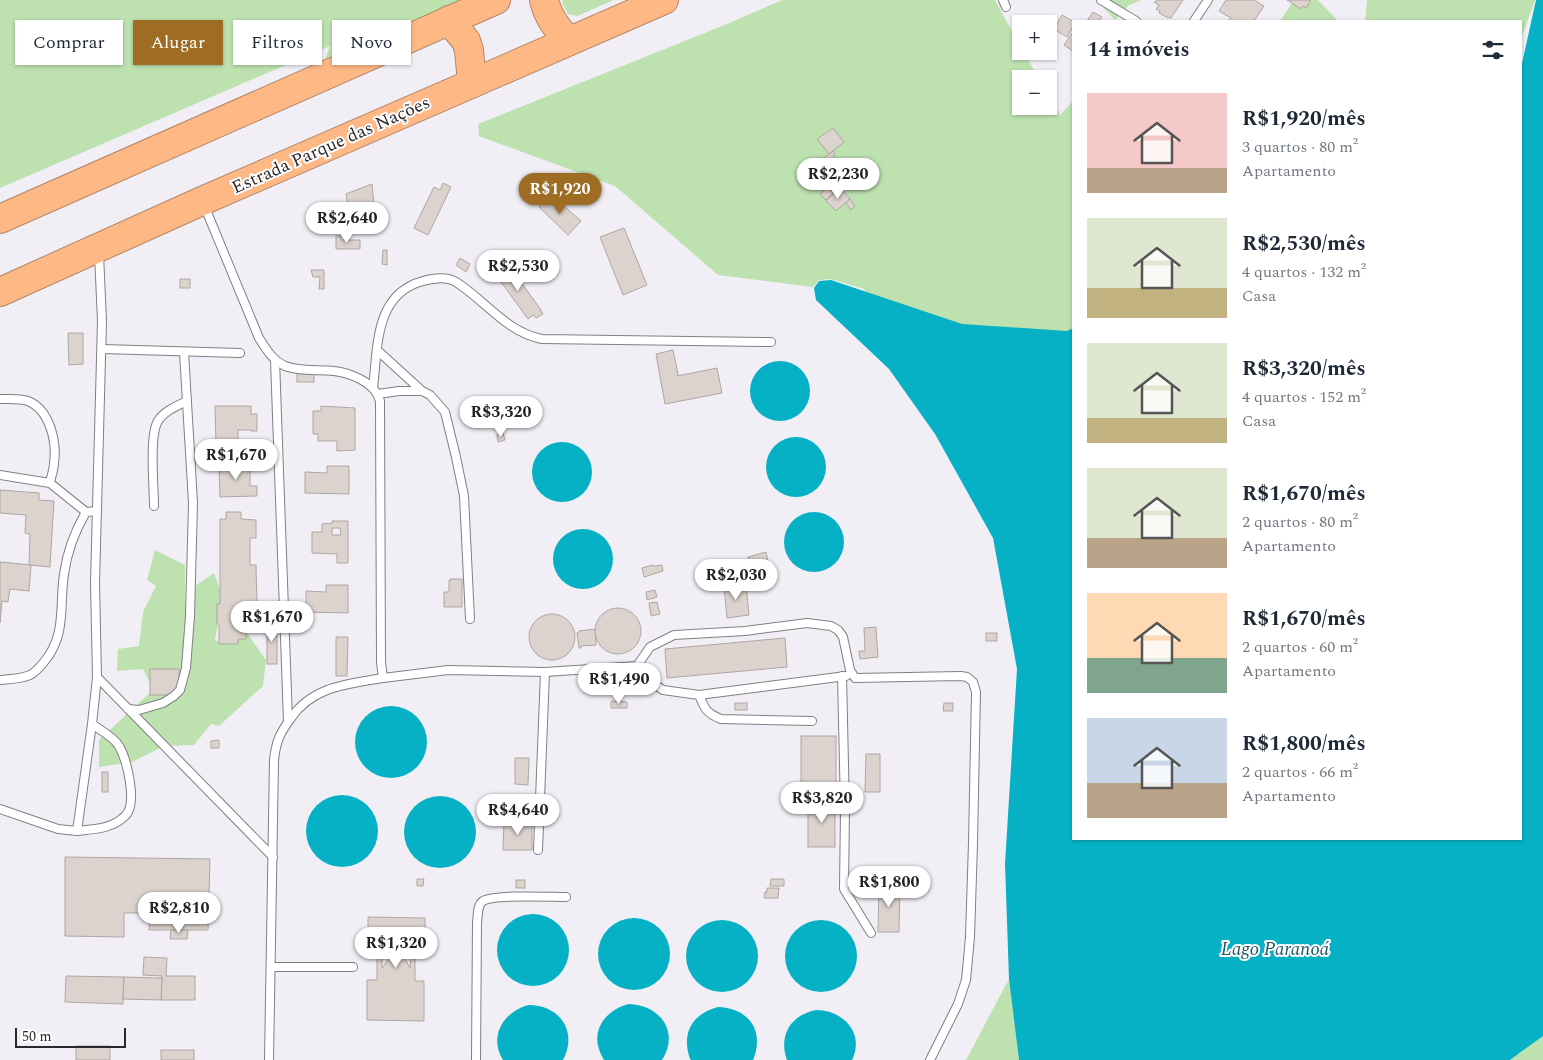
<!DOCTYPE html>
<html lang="pt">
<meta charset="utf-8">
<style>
:root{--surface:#fff;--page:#f2f2f3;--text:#1f2937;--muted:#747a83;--accent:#9f6c23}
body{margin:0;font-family:Spectral,serif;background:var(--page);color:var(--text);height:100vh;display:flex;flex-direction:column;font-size:19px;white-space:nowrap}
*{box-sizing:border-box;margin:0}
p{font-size:16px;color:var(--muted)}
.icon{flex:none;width:28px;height:28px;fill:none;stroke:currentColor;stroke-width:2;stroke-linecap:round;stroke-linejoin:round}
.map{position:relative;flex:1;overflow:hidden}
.side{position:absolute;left:1072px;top:20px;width:450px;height:820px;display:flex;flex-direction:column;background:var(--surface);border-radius:0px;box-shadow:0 1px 4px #0004}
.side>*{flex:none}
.top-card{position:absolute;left:15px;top:20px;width:475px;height:45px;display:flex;gap:10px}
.buttons{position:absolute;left:1012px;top:15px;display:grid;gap:10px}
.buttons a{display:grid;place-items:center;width:45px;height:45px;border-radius:0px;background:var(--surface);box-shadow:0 1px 4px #0004;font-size:25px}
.scale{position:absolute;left:15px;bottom:12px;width:111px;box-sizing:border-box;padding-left:5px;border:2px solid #2a282b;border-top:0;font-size:14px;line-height:18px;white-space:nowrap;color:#2a282b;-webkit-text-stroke:4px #fff;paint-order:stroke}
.price{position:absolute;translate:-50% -42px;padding:0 11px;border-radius:18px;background:#fff;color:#222;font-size:16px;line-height:32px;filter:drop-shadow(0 1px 2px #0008)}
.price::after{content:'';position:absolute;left:50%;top:30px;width:15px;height:11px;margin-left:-8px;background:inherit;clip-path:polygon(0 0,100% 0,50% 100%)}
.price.selected{background:var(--accent);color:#fff}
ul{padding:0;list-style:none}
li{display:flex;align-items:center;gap:15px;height:125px;padding:0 15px}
li span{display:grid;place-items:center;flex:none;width:140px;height:100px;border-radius:0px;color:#555}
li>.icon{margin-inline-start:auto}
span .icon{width:60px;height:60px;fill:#fffc;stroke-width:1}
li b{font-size:21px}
h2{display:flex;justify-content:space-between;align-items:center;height:60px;padding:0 15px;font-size:21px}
.chip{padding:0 18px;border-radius:0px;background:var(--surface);box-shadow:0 1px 4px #0004;font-size:18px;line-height:45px}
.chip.selected{background:var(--accent);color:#fff}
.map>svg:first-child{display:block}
.green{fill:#bde2b0}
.water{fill:#07b1c5}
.building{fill:#dcd3ce;stroke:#aea6a1;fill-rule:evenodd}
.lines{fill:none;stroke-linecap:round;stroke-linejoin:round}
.lane-casing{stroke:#827e85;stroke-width:10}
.highway-casing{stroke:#b38666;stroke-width:30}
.lane{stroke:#fff;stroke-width:8}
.highway{stroke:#fdb886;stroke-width:28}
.labels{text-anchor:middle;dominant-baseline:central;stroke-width:4;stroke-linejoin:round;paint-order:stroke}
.street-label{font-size:18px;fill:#2a282b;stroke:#fff}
.water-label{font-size:19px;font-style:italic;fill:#225a63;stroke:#fff}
</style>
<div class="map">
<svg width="1543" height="1060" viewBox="0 0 1543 1060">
<rect width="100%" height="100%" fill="#f2eef6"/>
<g class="green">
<path d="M0,0H465L325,59L330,46L0,188Z"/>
<path d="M563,0H614L577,16L568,14L562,3Z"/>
<path d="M782,0H995L1021,48V51H1023L1039,79H1021V106H1049V96L1060,115L1074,100V366L1038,583L864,289L831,279L819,280L813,287L718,275L615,186L479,136L478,124L727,24Z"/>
<path d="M1101,0H1141L1129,5L1115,20L1099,3Z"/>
<path d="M1294,0H1318L1338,21H1280Z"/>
<path d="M1367,0H1535L1521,39V21H1365Z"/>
<path d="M155,550L185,565V606L195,586L214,573L223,598L215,640L223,644L247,633L266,660L263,686L219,726L211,724L194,745L164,746L132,762L99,767V740L153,690L143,669L117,671L118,649L139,646L143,612L156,586L147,580Z"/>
<path d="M1009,979L1019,1060H966Z"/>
<path d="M1543,1036V1060H1510L1540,1038Z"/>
</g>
<g class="water">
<path d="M1536,0H1543V1036L1510,1060H1019L1009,979L1005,864L1017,669L993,538L935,434L889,369L816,300L814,288L819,281L831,280L962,324L1067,331L1074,328V839H1521V68Z"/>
<circle cx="780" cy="391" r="30"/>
<circle cx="796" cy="467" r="30"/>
<circle cx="562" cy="472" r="30"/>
<circle cx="814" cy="542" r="30"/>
<circle cx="583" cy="559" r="30"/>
<circle cx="391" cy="742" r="36"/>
<circle cx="342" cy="831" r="36"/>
<circle cx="440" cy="832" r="36"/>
<circle cx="533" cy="950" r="36"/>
<circle cx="634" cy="954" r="36"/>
<circle cx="821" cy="956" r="36"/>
<circle cx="722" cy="956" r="36"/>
<path d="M629,1004C660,1005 680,1032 662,1060H604C588,1035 602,1011 629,1004Z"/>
<path d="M529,1005C560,1005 578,1032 563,1060H503C488,1036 504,1011 529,1005Z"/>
<path d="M718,1007C749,1008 765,1031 753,1060H691L690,1059C681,1033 692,1014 718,1007Z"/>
<path d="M816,1010C843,1010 865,1033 852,1060H787C778,1035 791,1015 816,1010Z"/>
</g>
<g class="building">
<path d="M1157,0H1183L1171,18L1169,17L1168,18L1159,13L1160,11L1156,9L1159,5L1154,2H1156Z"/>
<path d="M1226,0H1254L1264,6L1254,21H1229L1231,18L1219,11Z"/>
<path d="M1287,0H1311L1306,8L1303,6L1301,9Z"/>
<path d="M1093,12L1102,17L1099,21H1087Z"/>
<path d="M1062,15L1074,22V25L1067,37L1054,29Z"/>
<path d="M1072,33L1074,35V52L1064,45Z"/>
<path d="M833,128L844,142L829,154L817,139Z"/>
<path d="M833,151L835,154L833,156L843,168L828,182L815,165Z"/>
<path d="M443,183L451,187L428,235L414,228L434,187L440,190Z"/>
<path d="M372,184L374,206L364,208L362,210V227L352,228L346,194Z"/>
<path d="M828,187L833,193L826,200L820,194Z"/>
<path d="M840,188L850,199L836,211L826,201Z"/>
<path d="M551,195L581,221L568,235L539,207Z"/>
<path d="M850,199L855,206L851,210L846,203Z"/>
<path d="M624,228L647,285L623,295L600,237Z"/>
<path d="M336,236H341V240H360V249H336Z"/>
<path d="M383,250H387V265L382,264Z"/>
<path d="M460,258L470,264L466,272L456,265Z"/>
<path d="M508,264L541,310H540L543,314L536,318L534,315L528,319L499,279L495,282L491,276Z"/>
<path d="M311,270H324V289H319L320,277H313Z"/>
<rect x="180" y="279" width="10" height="9"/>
<path d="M68,333H83V364L69,365Z"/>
<path d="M673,350L678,374L677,376L717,368L722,393L665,404L656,354Z"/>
<rect x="297" y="369" width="17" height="13"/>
<path d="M215,406H251V414H257V431H251V430H238V446H216Z"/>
<path d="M321,406L355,408V450L337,451V441H318V434H313V411H321Z"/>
<path d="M503,433L505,440L498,442L497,435Z"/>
<path d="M219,465H250V486H257V496L220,497Z"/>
<path d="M327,466H349V494L305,493V472L327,473Z"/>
<path d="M0,490L39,493V500L54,501L50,567L29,565L30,534L25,533L26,515L0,513Z"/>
<path d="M226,512H241V519L256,520V538H250V565H256L257,607H245V610H248V616H246V639H238V644H219V624H217V604H220V519H226Z"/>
<path d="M332,521H348V563H337V554L312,553V532H322V524L333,523ZM332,528H340L341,535H332Z"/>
<path d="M766,552L769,566L751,571L748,557Z"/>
<path d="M0,562L31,565L29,591L10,589L8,602L2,601L0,623Z"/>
<path d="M653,565V566L662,565L663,571L644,577L642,568Z"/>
<path d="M450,579H462V607H444V592H449V580L450,581Z"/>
<path d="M746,584L749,615L727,618L724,586Z"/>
<path d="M326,585H348V613L306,612V591L326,592Z"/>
<path d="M655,590L657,597L647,600L646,592Z"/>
<path d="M657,602L660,614L651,616L649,603Z"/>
<circle cx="618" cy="631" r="23"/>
<circle cx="552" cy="637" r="23"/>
<rect x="267" y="621" width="10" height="43"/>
<path d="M876,627L878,657L860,659L859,651H865L864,628Z"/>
<path d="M595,629L596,645L581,646V648H579L577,633L579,632V631Z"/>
<rect x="986" y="633" width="11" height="8"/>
<path d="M336,637H348L347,676H336Z"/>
<path d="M785,638L787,667L667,678L665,649Z"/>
<rect x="150" y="669" width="29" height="26"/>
<path d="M611,701L627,702V708H611Z"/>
<rect x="735" y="703" width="12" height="7"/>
<path d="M944,703H953V711H943Z"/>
<rect x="801" y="736" width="35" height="59"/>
<path d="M219,740V748H211V741Z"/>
<path d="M866,754H880V792H865Z"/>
<path d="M515,758H529L528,785L515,784Z"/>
<rect x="102" y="772" width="6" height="20"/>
<rect x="808" y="800" width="27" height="47"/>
<path d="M504,821L532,822V850H503Z"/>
<path d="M65,857L210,859L208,930H149L150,913H124V937L65,936Z"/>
<path d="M417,879H424L423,886H417Z"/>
<path d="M771,879H784V886H770Z"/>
<rect x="516" y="880" width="9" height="8"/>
<path d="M879,883L900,884L899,932H878Z"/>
<path d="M767,888H779L778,898H764L765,892H767Z"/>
<path d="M368,917L425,918V958H415V981H424V1021L367,1020V980H377V957H368ZM382,957H390L382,968ZM404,957H411L410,968Z"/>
<path d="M171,930H188L187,939H170Z"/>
<path d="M144,957L167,958L166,976H195V1000H161L162,976L143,975Z"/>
<path d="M66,976L124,977L123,1004L65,1002Z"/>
<path d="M124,977L162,978L161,1000L123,999Z"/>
<rect x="76" y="1046" width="34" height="14"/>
<rect x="161" y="1050" width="33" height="10"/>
</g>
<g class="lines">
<g class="lane-casing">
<g id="lane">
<path d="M1003,0L1006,7"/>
<path d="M1101,0L1136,21"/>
<path d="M1194,21L1208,0"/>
<path d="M204,205L259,338C266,349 272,360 285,366C300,372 319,369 334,371C344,372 352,375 360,379C370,384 377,390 380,401L381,662L383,678L448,670L545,672L637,666L650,647L674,635L745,631L807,623L831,626L838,630L843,637L850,670L855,678L961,676L967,677L973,682L976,692L973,843L970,937L966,980L958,1004L930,1060"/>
<path d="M102,349L240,353"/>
<path d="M377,350L422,391"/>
<path d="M275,360L288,721"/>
<path d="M373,388C378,348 374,294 423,281C434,278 446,276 456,282C486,301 506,332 542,339L771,342"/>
<path d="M378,394L399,391H422L430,395L445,412L456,457L464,496L470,619"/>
<path d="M0,399C9,399 19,398 28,401C50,410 57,442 54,463C54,470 51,476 50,483"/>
<path d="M0,475L50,483L86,512"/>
<path d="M154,506C154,487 149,435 158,421C164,411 177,406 187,401"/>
<path d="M637,666L648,680L663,690L699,695L846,676"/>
<path d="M842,676L845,809L844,889L871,933"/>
<path d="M97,677L273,857"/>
<path d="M0,680C10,679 21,679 30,675C36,672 40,667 44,662C67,634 59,607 64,574C67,552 75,531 86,512L97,511"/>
<path d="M699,695C705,709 706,713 721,719L812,721"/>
<path d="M128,709L139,710L163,703L174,696L180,690L186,668L190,616L193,503L184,352"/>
<path d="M92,724C100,730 114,737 119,746C127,760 138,804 125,816C112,829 94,829 77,831L92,724L97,677L95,583L102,321L99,254"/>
<path d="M0,809L58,829L77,831"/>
<path d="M538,850L545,672"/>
<path d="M271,967H353"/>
<path d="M269,1060L274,760C276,741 280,733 291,718C313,686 348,684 383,678"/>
<path d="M476,1060L477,923C478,916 477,905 483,901C493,894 551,897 566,897"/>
</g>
</g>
<g class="highway-casing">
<g id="highway">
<path d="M544,0C548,17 557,28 568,41"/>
<path d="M449,20L466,41L469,50L472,83"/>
<path d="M0,219L496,0"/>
<path d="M0,292L202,201L664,0"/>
</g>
</g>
<use href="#lane" class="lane"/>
<use href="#highway" class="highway"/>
</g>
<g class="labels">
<g class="street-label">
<text transform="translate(331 145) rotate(-24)">Estrada Parque das Nações</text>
</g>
<g class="water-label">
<text x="1275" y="949">Lago Paranoá</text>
</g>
</g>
</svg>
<div class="buttons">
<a>+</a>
<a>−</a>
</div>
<div class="scale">50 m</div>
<b class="price" style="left:838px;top:200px">R$2,230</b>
<b class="price selected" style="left:560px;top:215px">R$1,920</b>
<b class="price" style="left:347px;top:244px">R$2,640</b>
<b class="price" style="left:518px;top:292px">R$2,530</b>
<b class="price" style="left:501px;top:438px">R$3,320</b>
<b class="price" style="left:236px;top:481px">R$1,670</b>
<b class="price" style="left:736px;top:601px">R$2,030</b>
<b class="price" style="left:272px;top:643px">R$1,670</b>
<b class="price" style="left:619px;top:705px">R$1,490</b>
<b class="price" style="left:822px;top:824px">R$3,820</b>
<b class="price" style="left:518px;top:836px">R$4,640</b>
<b class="price" style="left:889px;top:908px">R$1,800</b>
<b class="price" style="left:179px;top:934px">R$2,810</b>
<b class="price" style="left:396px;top:969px">R$1,320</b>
<div class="top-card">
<a class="chip">Comprar</a>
<a class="chip selected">Alugar</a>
<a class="chip">Filtros</a>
<a class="chip">Novo</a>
</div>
<section class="side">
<h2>14 imóveis<svg class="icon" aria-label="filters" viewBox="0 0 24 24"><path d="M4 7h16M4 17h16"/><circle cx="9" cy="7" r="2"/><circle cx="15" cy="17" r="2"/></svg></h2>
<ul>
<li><span style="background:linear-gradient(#f6c9c9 75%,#b9a48a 0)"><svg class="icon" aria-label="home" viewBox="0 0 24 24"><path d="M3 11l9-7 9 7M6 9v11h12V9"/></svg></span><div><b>R$1,920/mês</b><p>3 quartos · 80 m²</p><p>Apartamento</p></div></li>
<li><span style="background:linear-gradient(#dfe7d0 70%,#c2b280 0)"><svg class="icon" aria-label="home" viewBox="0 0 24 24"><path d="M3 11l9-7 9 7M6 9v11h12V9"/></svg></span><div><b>R$2,530/mês</b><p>4 quartos · 132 m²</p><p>Casa</p></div></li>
<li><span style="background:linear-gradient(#dfe7d0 75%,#c2b280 0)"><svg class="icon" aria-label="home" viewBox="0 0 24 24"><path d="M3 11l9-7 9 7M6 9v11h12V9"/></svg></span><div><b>R$3,320/mês</b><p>4 quartos · 152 m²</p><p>Casa</p></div></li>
<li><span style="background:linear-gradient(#dfe7d0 70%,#b9a48a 0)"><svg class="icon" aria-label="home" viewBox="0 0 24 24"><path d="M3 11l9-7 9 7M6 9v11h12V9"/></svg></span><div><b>R$1,670/mês</b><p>2 quartos · 80 m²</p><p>Apartamento</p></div></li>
<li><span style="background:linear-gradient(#ffd9b3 65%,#7fa58c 0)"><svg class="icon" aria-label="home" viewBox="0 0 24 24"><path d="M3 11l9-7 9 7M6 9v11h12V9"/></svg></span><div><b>R$1,670/mês</b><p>2 quartos · 60 m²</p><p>Apartamento</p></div></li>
<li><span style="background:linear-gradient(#c9d6e8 65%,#b9a48a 0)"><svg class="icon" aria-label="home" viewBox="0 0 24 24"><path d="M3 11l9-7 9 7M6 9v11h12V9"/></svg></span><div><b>R$1,800/mês</b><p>2 quartos · 66 m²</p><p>Apartamento</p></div></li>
</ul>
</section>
</div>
